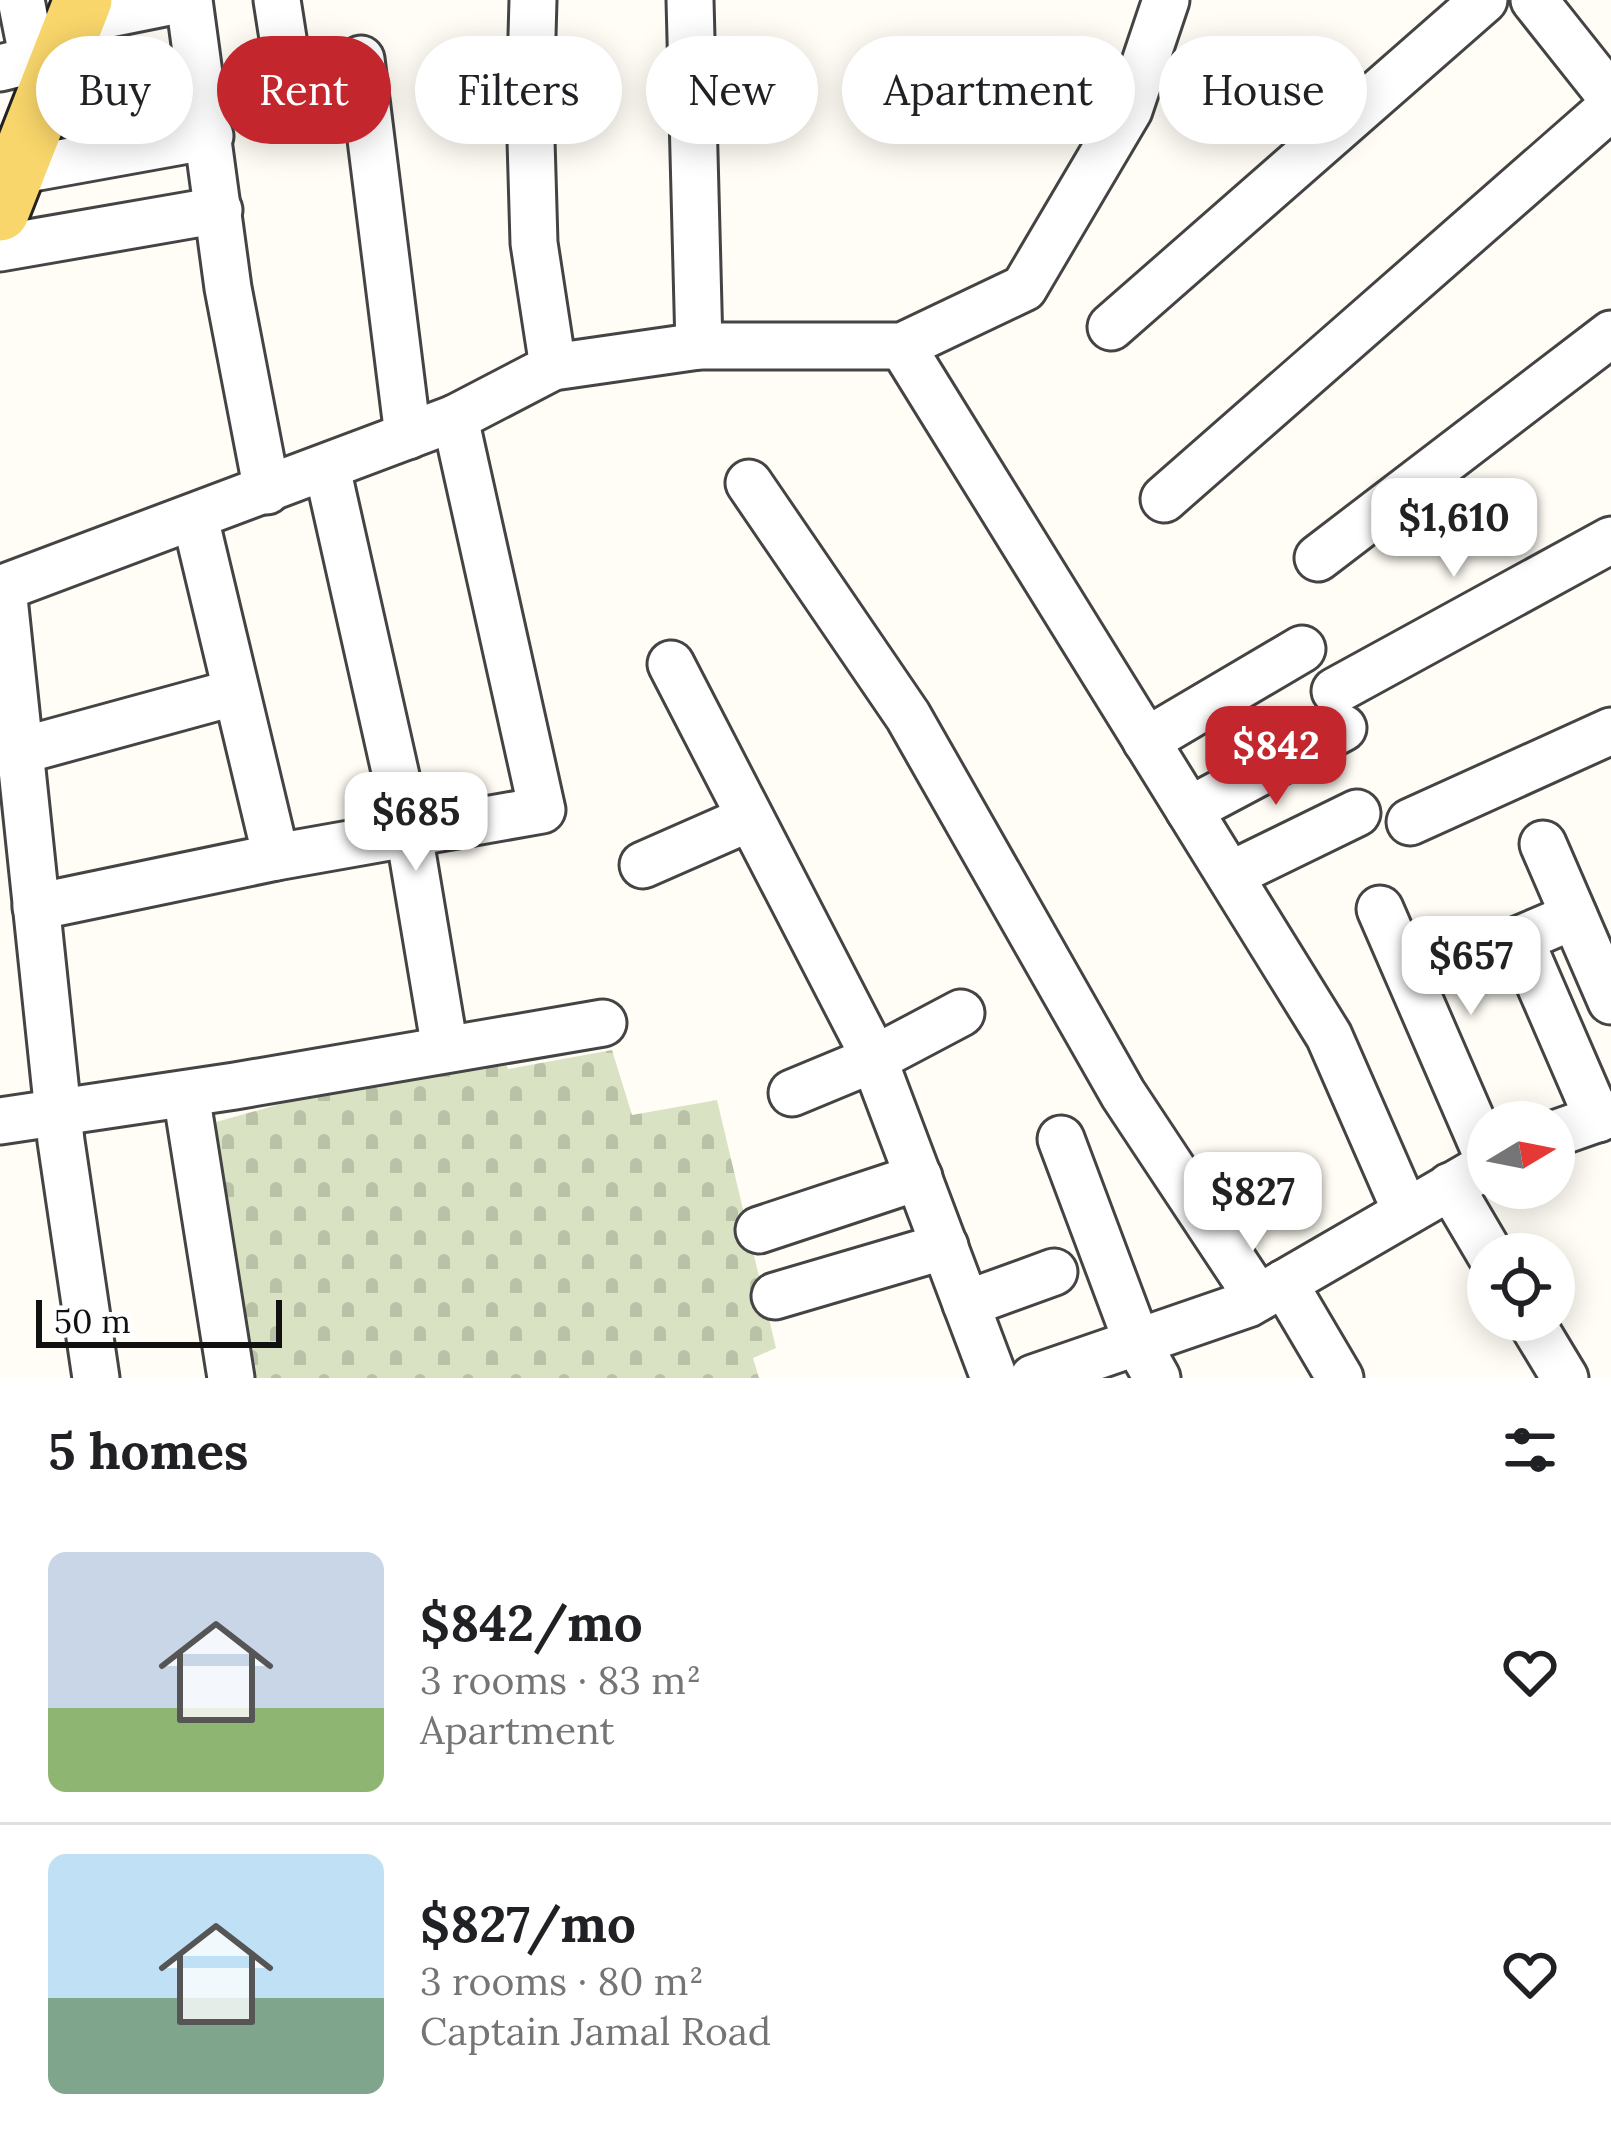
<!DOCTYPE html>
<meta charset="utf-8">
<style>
:root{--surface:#fff;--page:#f6f6f6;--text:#202124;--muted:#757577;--line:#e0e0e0;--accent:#c4262e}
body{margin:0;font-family:Lora,serif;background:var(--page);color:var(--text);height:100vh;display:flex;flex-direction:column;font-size:45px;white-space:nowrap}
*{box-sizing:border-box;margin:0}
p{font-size:39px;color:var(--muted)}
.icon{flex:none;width:66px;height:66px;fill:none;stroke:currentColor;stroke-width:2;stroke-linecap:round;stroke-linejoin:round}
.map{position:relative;height:1378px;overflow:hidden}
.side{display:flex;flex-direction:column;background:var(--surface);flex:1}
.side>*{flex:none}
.banner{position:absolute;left:36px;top:36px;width:1539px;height:108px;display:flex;gap:24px}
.needle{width:78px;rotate:80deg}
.tools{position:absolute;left:1467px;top:1101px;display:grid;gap:24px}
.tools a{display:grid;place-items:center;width:108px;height:108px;border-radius:50%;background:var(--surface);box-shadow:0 6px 30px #0003;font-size:60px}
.scale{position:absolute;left:36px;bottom:30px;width:246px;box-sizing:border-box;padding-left:12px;border:6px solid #111;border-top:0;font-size:33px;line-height:42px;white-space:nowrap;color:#111;-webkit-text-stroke:9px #fff;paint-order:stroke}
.price{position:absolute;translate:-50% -102px;padding:0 27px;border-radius:24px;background:#fff;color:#222;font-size:39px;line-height:78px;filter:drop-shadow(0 3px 6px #0008)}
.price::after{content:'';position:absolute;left:50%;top:72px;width:36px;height:27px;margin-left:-18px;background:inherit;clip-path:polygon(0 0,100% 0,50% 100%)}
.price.current{background:var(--accent);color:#fff}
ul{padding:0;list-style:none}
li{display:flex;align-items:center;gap:36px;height:300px;padding:0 48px}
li+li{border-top:3px solid var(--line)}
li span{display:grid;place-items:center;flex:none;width:336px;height:240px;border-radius:18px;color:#555}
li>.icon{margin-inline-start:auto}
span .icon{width:144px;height:144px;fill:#fffc;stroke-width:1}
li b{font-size:51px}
h2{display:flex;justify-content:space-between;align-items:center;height:144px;padding:0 48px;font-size:51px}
.chip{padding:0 42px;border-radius:54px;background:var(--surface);box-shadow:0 6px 30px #0003;font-size:42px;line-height:108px}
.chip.current{background:var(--accent);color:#fff}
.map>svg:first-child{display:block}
.cemetery{fill:url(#cemetery-stones)}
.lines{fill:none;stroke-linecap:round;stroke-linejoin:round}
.minor-casing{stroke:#444;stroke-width:51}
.major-casing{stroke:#222;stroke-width:63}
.minor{stroke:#fff;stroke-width:45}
.major{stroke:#f9d66b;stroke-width:57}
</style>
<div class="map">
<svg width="1611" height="1378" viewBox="0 0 1611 1378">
<defs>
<pattern id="cemetery-stones" width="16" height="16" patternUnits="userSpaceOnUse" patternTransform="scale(3)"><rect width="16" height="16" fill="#d9e3c4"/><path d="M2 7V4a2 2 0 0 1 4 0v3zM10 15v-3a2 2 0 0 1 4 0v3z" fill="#b9c2a7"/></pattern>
</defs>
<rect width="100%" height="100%" fill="#fffdf5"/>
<path class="cemetery" d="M498,1043L508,1069L612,1050L632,1115L717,1100L776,1348L753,1358L759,1378H250L209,1124Z"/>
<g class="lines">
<g class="minor-casing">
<g id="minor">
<path d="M21,0L33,60"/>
<path d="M189,0L228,288L267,491"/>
<path d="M277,0L292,96"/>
<path d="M533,0L530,106L534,243L553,367"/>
<path d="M690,0L699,346"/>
<path d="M1534,0L1611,97"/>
<path d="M75,21L179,0"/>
<path d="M361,59L408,436"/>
<path d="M0,68L62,53"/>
<path d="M16,171L210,136"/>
<path d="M0,248L219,210"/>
<path d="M1111,327L1484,0"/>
<path d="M902,346L1329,1036L1406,1212"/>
<path d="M327,468L409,834L445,1049"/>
<path d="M749,483L908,716L1123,1094L1258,1298"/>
<path d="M1164,499L1611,107"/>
<path d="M1318,558L1611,334"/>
<path d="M3,588L61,1141L96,1378"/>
<path d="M0,589L455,418L553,367L699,346H902L1024,288L1129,110L1166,0"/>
<path d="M671,664L870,1049L994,1378"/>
<path d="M1335,691L1611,540"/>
<path d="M1146,741L1302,649"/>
<path d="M20,751L236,692"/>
<path d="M1189,810L1343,728"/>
<path d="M1410,822L1611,731"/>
<path d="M1543,844L1611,1001"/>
<path d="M276,857L542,810L455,418"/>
<path d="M643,865L750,818"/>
<path d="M1230,875L1357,813"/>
<path d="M36,907L276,857L195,518"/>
<path d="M1380,909L1488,1158"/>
<path d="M1574,916L1520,939L1598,1119"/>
<path d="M792,1093L874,1059L961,1013"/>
<path d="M186,1094L231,1378"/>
<path d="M0,1121L235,1086L603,1023"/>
<path d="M1554,1134L1611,1114"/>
<path d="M1061,1139L1137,1342L1157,1378"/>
<path d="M1450,1186L1490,1254"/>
<path d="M759,1230L919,1177"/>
<path d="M1284,1283L1340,1378"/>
<path d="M775,1296L945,1246"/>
<path d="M966,1304L1054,1272"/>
<path d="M1530,1320L1565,1378"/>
<path d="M1033,1378L1248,1304L1488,1165"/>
</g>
</g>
<g class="major-casing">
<path id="major" d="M0,212L83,0"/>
</g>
<use href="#minor" class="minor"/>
<use href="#major" class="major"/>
</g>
</svg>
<div class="tools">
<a><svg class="needle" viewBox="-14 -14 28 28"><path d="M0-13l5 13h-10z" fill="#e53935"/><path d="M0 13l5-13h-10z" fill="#757577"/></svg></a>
<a><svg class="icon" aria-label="locate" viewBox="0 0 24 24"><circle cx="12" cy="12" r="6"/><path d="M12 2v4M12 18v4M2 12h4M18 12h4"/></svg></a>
</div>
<div class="scale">50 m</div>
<b class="price" style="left:1454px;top:580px">$1,610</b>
<b class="price current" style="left:1276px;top:808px">$842</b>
<b class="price" style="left:416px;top:874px">$685</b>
<b class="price" style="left:1471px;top:1018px">$657</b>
<b class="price" style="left:1253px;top:1254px">$827</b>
<div class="banner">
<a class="chip">Buy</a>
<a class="chip current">Rent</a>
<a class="chip">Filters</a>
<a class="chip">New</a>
<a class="chip">Apartment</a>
<a class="chip">House</a>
</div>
</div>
<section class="side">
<h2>5 homes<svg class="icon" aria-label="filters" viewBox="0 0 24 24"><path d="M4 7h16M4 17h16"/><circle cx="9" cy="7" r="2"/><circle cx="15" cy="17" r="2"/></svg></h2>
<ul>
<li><span style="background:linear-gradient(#c9d6e8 65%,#8fb573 0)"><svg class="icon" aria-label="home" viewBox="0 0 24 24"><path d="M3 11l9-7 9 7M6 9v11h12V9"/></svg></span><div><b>$842/mo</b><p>3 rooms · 83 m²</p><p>Apartment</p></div><svg class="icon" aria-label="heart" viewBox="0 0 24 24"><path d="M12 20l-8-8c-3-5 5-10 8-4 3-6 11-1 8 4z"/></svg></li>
<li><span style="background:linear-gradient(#bfe0f5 60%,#7fa58c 0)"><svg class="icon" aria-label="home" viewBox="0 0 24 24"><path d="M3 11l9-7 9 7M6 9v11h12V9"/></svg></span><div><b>$827/mo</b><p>3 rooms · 80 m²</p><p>Captain Jamal Road</p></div><svg class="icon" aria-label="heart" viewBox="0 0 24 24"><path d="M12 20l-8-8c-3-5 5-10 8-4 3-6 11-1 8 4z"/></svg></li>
</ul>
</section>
